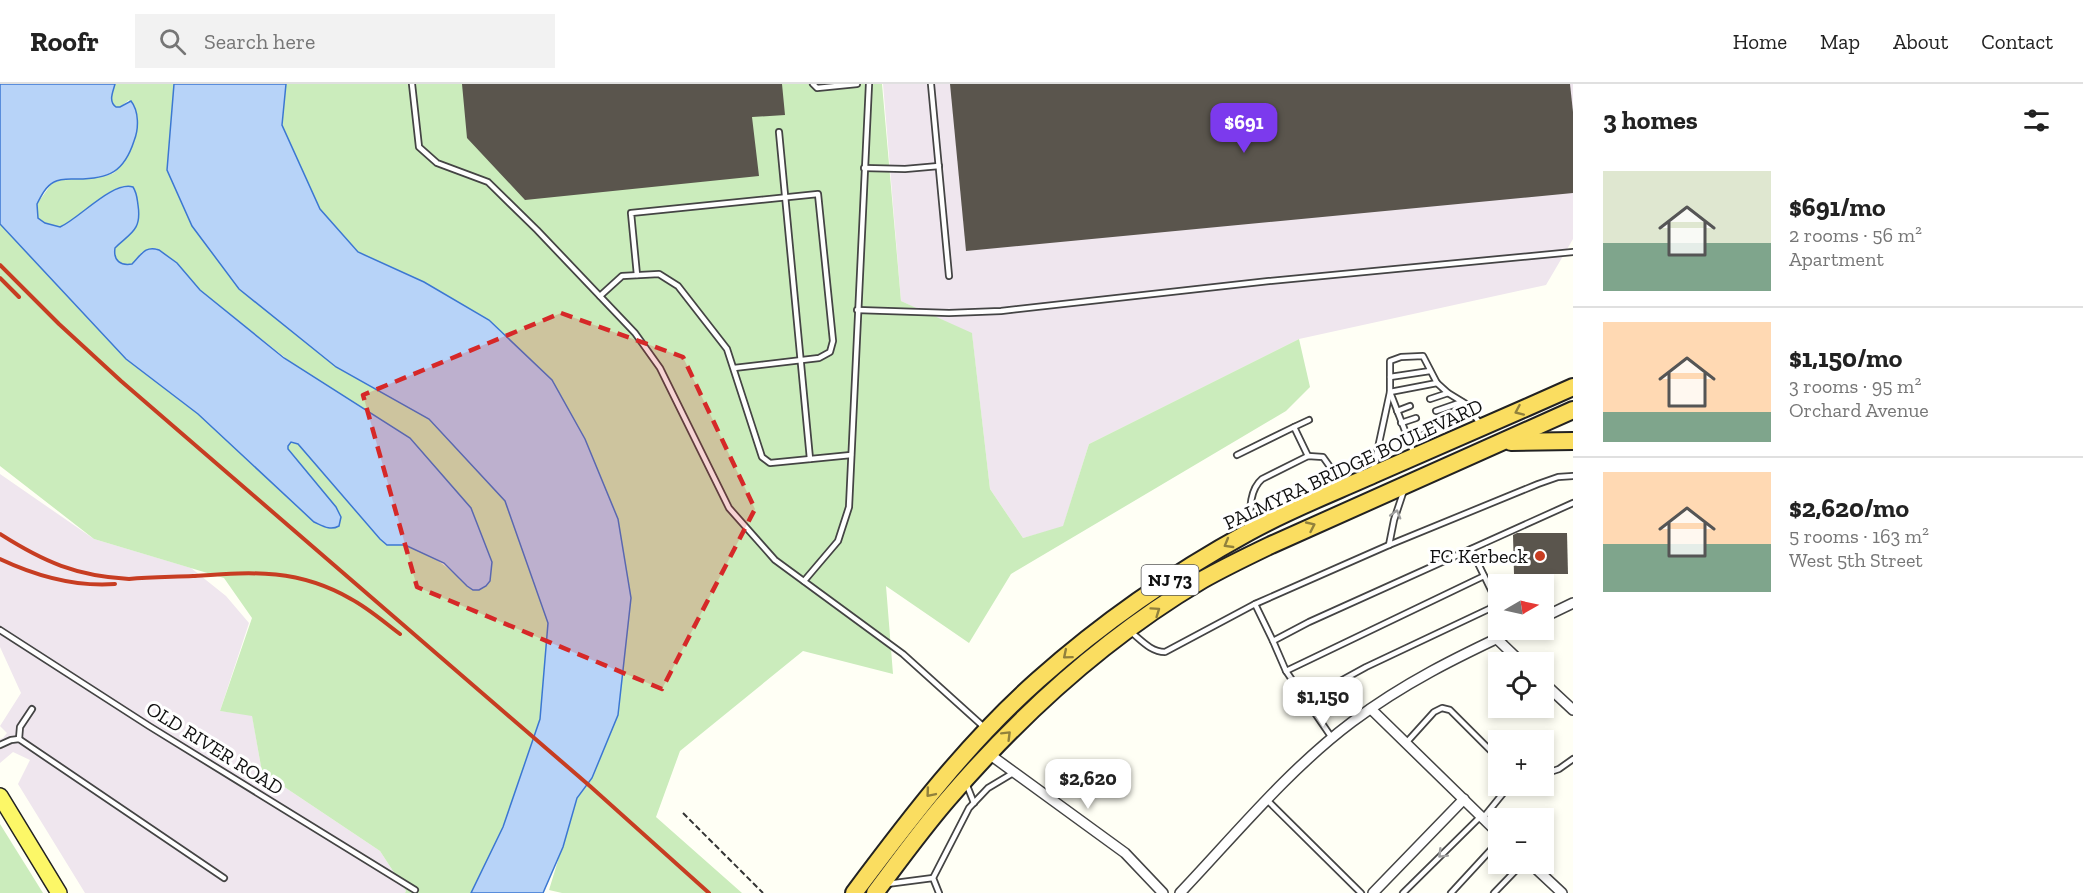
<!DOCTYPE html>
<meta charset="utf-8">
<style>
:root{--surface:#fff;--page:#f2f2f2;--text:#222;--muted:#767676;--line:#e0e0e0;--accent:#7c3aed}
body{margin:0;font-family:"Zilla Slab",serif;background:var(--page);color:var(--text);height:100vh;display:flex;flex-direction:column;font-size:22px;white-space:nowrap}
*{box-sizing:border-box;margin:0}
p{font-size:20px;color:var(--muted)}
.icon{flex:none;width:33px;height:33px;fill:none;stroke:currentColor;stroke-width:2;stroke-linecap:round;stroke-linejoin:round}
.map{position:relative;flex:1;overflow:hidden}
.side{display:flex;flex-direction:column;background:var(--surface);width:510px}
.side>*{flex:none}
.needle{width:39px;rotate:81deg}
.tools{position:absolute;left:1488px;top:490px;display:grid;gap:12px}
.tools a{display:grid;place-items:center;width:66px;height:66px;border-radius:0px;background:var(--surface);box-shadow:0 3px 9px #0003;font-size:30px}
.price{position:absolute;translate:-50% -51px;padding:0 14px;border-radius:12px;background:#fff;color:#222;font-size:20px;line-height:39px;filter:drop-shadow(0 2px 3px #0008)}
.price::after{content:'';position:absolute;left:50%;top:36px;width:18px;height:14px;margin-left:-9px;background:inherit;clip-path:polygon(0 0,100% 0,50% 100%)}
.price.on{background:var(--accent);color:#fff}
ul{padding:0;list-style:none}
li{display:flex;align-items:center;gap:18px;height:150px;padding:0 30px}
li+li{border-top:2px solid var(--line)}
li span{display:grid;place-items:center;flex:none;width:168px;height:120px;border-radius:0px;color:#555}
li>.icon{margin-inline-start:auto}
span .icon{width:72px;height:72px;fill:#fffc;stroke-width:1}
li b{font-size:26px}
h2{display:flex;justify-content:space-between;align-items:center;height:72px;padding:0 30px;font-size:26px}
header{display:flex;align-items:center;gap:36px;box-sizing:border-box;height:84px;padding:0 30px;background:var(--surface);border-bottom:2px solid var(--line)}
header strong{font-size:28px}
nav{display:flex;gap:33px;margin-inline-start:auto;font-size:21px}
.search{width:420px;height:54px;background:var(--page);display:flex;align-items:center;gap:15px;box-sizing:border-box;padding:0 21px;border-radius:0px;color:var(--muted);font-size:22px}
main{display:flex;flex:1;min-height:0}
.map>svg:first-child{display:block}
.industrial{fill:#efe6ee}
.green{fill:#cbecbc}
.water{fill:#b7d3f8;stroke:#3b77d2;stroke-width:1.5}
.building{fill:#5a554d}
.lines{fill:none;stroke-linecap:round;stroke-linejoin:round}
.service-casing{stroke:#444;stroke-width:8}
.minor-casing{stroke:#444;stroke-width:12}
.primary-casing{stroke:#222;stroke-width:18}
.trunk-casing{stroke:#222;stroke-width:20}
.path{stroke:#333;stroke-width:2;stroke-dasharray:6 3;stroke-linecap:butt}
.service{stroke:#fff;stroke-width:4.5}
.minor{stroke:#fff;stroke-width:9}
.primary{stroke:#fcf767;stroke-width:15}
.trunk{stroke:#fadd60;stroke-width:16}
.rail{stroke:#c73d22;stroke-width:4}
.oneway{stroke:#91813c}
.oneway2{stroke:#a0a0a0}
.marked{fill:#d62828;fill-opacity:0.2;stroke:#d62828;stroke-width:4.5;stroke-dasharray:12 8;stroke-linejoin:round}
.poi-dot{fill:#c73d22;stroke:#fff;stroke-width:2}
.labels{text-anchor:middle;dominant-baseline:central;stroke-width:6;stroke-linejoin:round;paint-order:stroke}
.shield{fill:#fff;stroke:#585858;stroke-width:1.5}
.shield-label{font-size:18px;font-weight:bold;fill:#111}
.street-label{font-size:20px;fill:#111;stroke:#fff}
.poi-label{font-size:20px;fill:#111;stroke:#fff;text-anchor:end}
</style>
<header>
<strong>Roofr</strong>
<div class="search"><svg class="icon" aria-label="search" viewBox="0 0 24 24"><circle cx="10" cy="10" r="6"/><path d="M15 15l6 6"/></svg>Search here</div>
<nav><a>Home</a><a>Map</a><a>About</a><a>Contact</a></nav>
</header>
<main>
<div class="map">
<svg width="1573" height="809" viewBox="0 0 1573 809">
<rect width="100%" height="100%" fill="#fffff5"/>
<g class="industrial">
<path d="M883,0H1573V155L1546,201L1299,255L1089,360L1063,443L1023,454L990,405L972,250L901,217Z"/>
<path d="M0,390L94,455L191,484L226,512L249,539L220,627L252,631L262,688L380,767L406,807L405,809H85L18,700L30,676L13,668L0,679V655L3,654L7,649L0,642L21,609L0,563Z"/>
</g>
<g class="green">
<path d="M115,0H174L167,86L336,283L429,335L505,417L548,539L540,635L503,743L471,809H405L406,807L380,767L262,688L252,632L220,627L252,534L224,494L94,455L0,382V140L126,275L198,330L296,374L288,365V362L291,358L298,360L380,455C392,465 394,458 407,462C434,471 448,483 467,502L302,287L200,206L177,179L156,164L142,168L132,180C123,182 109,177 115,165C118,155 133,142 139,134L136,109L126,102C107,103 80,134 60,143L45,139L38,134L37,120L52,99L61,96L106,92L114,89L122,80L136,52L129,16L120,23H116C108,17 113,8 115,0Z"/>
<path d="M286,0H882L901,217L972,249L990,405L1023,454L1063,442L1089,360L1299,255L1310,303L1286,327L1011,490L969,559L886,502L893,590L803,567L680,667L656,733L742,809H562L549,806L577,714L592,694L631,514L618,435L585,355L552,296L489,236L424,198L358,168L320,125L282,41Z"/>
<path d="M0,740L43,809H0Z"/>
</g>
<g class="water">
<path d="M0,0H115C113,8 108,17 116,23H120L131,17C139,27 139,45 134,57C124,88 109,95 77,95C70,95 61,94 54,98C46,102 41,112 37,120L38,134L45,139L60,143C80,134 112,97 133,103C137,109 137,114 138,121C142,147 130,149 115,164C113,177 121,182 132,180C141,171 145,161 159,166L177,179L200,206L284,274L410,354L471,424L492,478L490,497L486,502L479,506H473L467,502L444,479L405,461H387L380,455L298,360L291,358L288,362V365L336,423L341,433L339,442C330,447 323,442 314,438L198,330L126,275L0,140Z"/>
<path d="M174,0H286L282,41L320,125L358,168L424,198L489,236L552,296L585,355L618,435L631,514L618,631L592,694L577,714L563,763L543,809H471L503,743L540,635L548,539L505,417L429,335L336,283L239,205L192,142L167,86Z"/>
</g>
<g class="building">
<path d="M462,0H782L785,31L752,33L759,92L525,116L467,54Z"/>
<path d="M950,0H1570L1573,28V109L966,167Z"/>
<path d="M1517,449H1567L1568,490H1514L1513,451Z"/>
</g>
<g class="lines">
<g class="service-casing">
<g id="service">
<path d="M412,0L419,63L437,79L488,98L537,146L635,249L660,284L729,424L775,476L903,570L985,644"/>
<path d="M813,0L817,4L857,0"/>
<path d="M931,0L949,192"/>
<path d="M779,48L810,375"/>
<path d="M864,84L905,85L939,82"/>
<path d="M637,191L631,129L818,110L833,257L830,268L819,274L734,284"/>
<path d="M600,212L622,192L659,190L678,202L727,265L762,373L770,379L851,371"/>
<path d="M857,226L949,229L1001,227L1269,197L1573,168"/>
<path d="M1390,293L1430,287"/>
<path d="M1430,315L1448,309"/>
<path d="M1397,327L1410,322"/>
<path d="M1436,327L1462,318"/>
<path d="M1401,339L1416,334"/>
<path d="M1294,343L1309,336"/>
<path d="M1406,352L1469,324"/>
<path d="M1414,370L1390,308L1437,299"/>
<path d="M1237,371L1294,343L1308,372"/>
<path d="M1373,387L1390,308V277L1401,273L1423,272L1437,299L1448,309L1466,320L1481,341"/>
<path d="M1250,443C1250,427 1249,406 1262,395L1308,372L1323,373L1343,401"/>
<path d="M1389,461L1394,436L1404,406"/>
<path d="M804,497L838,457L849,423L869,0"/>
<path d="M1255,520L1273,557"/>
<path d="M0,546L149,642L415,806"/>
<path d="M1131,548C1141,556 1151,568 1165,568L1255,520L1389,461L1538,400L1558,393L1573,392"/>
<path d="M1286,587L1484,492"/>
<path d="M1306,616L1366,583L1491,524L1494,514L1492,508L1471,465"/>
<path d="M1332,654L1286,587L1273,557L1309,538L1573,419"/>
<path d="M19,655L20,643L32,625"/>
<path d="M1406,659L1434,628L1442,624L1450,626L1498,674"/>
<path d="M0,661L11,656L19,655L224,794"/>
<path d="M1544,690L1559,685L1573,675"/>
<path d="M966,699L974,719"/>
<path d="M1267,716L1361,809"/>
<path d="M1483,734L1509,702"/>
<path d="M887,800L933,794"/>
<path d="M939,809L933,794L969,724L988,704L1013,689"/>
<path d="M1403,809L1481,732"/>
<path d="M1451,809L1498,758"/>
<path d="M1494,809L1522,780"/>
</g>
</g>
<g class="minor-casing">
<g id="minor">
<path d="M1544,533L1573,519"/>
<path d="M1497,555L1522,579"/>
<path d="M1544,599L1573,626"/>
<path d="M1371,625L1498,749"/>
<path d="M989,670L1125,769L1163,809"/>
<path d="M1531,780L1562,809"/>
<path d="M1180,809C1235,751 1288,686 1352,638C1404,599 1457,573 1515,546"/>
<path d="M1373,809L1464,715"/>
</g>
</g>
<g class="primary-casing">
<path id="primary" d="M0,712L59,809"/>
</g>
<g class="trunk-casing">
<g id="trunk">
<path d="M1511,358L1573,357"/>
<path d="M854,809C910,734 967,659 1038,596C1102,539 1174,489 1249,448C1290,425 1335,408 1377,389C1443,360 1508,332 1573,303"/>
<path d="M875,809C899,777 922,745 948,715C1021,630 1106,553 1202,496C1225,483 1248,472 1271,461L1573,326"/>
</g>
</g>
<path class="path" d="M683,729L763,809"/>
<use href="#service" class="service"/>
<use href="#minor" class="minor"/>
<use href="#primary" class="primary"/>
<use href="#trunk" class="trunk"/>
<g class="rail">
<path d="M0,181L59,240L121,297L591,703L709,809"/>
<path d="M0,194L19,213"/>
<path d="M0,450C44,478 76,492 129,495C150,493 172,493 193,492C252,488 297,484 351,515C368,524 384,538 400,550"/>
<path d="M0,475C36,492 74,503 115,500"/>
</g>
</g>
<defs><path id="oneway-chevron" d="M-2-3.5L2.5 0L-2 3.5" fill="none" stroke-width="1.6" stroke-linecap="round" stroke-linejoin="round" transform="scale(1.5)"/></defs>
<g class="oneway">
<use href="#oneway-chevron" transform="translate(1519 327) rotate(156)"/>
<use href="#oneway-chevron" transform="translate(1311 442) rotate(-25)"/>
<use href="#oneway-chevron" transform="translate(1228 460) rotate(150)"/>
<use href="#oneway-chevron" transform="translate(1156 527) rotate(-35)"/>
<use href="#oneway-chevron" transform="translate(1067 571) rotate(140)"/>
<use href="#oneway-chevron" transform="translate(1007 651) rotate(-45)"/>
<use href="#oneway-chevron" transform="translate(930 709) rotate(130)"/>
</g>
<g class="oneway2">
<use href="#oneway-chevron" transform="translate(1396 430) rotate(-74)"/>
<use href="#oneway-chevron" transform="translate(1442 770) rotate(135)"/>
</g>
<path class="marked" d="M561,229L683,273L755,425L662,605L417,503L363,311Z"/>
<circle class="poi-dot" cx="1540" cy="472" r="6"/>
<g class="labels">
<rect class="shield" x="1141.5" y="481" width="57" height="30" rx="4.5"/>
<g class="shield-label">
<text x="1170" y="496">NJ 73</text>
</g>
<g class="street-label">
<text transform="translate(1353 380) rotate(-25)">PALMYRA BRIDGE BOULEVARD</text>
<text transform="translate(215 664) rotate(32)">OLD RIVER ROAD</text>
</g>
<g class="poi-label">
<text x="1528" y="472">FC Kerbeck</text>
</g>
</g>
</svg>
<div class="tools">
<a><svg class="needle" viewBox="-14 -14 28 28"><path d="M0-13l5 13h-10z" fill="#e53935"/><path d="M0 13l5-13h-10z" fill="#767676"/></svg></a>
<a><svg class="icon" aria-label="locate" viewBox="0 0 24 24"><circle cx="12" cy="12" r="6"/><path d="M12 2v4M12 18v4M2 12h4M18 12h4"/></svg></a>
<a>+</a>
<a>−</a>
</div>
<b class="price on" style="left:1244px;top:70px">$691</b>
<b class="price" style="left:1323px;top:644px">$1,150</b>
<b class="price" style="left:1088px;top:726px">$2,620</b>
</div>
<section class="side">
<h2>3 homes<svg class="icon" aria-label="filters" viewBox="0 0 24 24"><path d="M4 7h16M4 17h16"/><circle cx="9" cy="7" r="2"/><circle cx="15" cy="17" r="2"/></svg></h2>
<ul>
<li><span style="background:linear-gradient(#dfe7d0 60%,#7fa58c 0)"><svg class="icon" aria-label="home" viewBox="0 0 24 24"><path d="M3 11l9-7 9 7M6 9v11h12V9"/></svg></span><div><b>$691/mo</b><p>2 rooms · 56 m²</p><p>Apartment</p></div></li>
<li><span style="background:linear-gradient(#ffd9b3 75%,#7fa58c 0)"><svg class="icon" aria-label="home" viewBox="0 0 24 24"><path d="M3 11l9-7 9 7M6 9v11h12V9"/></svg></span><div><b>$1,150/mo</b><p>3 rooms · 95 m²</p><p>Orchard Avenue</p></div></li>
<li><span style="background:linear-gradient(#ffd9b3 60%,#7fa58c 0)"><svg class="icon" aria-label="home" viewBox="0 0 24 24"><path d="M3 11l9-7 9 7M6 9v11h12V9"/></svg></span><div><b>$2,620/mo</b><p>5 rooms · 163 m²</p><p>West 5th Street</p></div></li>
</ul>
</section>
</main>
